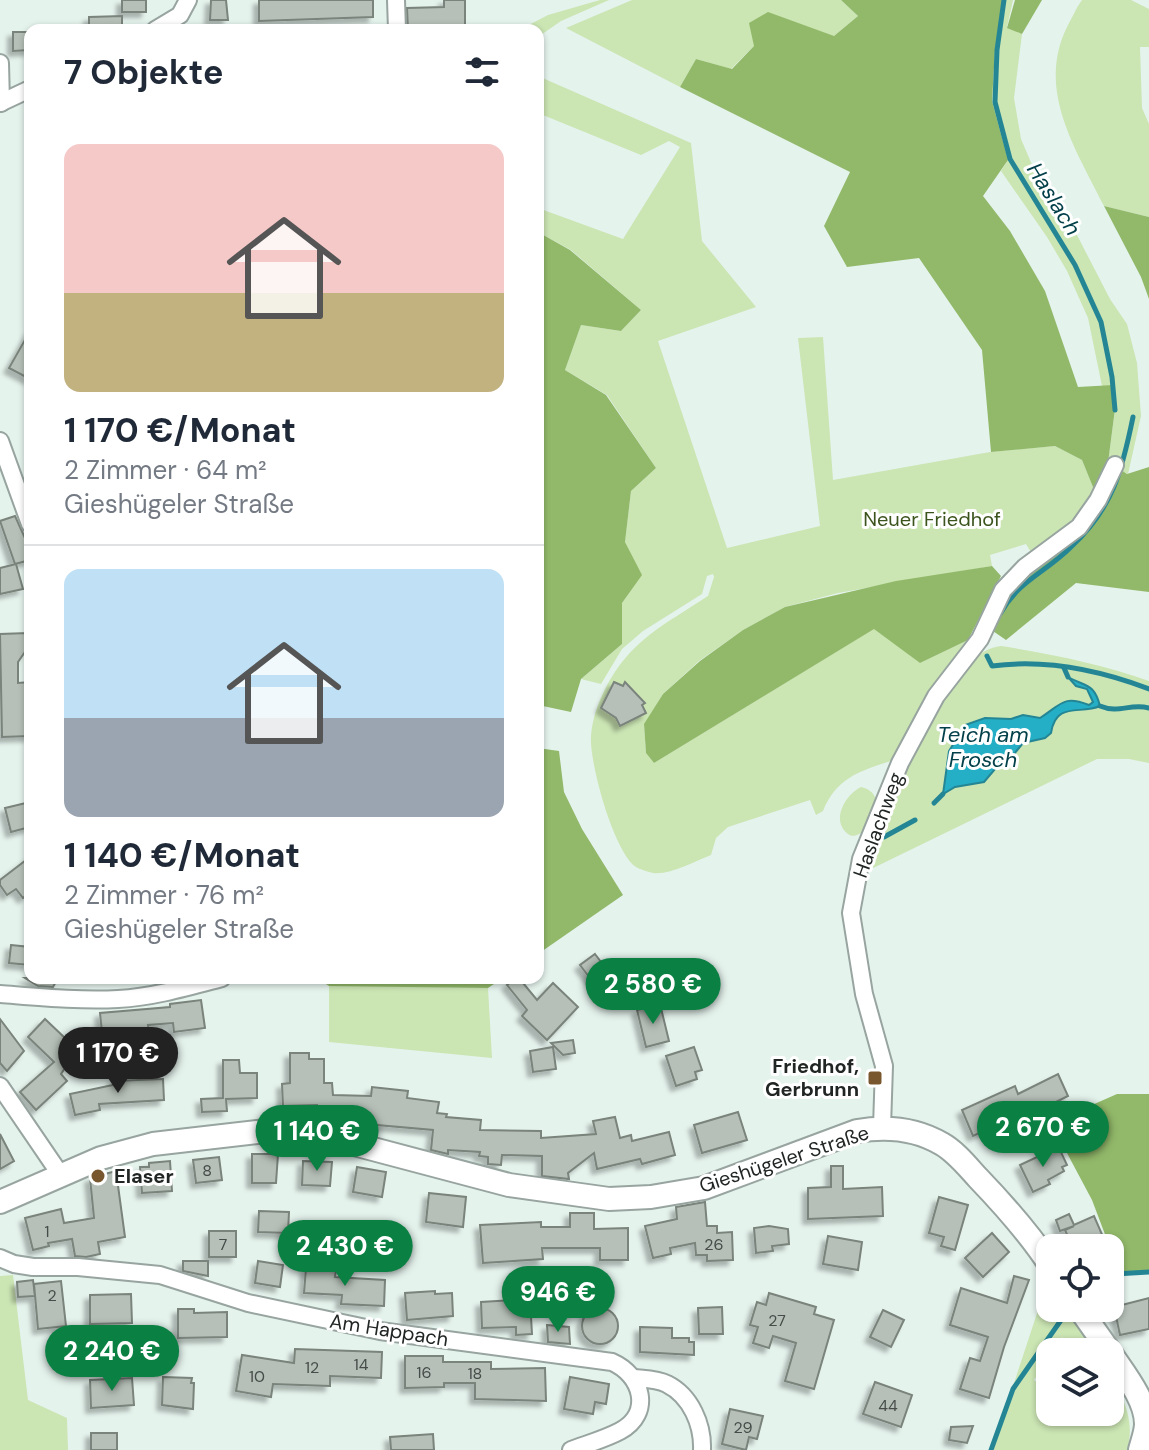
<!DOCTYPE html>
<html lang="de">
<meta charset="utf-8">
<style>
:root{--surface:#fff;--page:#f2f2f3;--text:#1f2937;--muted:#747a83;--line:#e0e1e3;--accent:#0b8043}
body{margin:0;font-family:"DM Sans",sans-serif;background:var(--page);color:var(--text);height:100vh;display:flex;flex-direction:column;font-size:30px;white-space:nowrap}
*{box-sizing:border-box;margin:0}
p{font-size:26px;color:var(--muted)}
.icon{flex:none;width:44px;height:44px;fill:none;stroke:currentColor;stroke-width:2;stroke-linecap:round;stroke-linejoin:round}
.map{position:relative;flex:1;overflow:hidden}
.details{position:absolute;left:24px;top:24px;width:520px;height:960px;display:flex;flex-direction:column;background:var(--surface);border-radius:16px;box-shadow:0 2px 6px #0004}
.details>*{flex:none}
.buttons{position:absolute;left:1036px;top:1234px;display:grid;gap:16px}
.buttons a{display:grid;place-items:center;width:88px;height:88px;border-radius:16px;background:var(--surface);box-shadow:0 2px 6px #0004;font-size:40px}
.price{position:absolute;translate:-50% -68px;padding:0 18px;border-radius:28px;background:var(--accent);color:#fff;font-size:26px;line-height:52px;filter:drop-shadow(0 2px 4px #0008)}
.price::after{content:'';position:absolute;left:50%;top:48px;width:24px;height:18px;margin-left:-12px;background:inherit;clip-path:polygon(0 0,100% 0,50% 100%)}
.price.on{background:#222;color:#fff}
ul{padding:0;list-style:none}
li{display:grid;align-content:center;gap:16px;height:424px;padding:0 40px}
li+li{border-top:2px solid var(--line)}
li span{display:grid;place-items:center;height:248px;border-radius:16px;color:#555}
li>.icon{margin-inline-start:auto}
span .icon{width:144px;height:144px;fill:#fffc;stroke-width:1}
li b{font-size:34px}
h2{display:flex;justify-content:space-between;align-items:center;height:96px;padding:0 40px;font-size:34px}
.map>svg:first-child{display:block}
.green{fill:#cbe5b3}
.forest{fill:#92b96a}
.water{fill:#25afc6;stroke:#248695;stroke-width:2}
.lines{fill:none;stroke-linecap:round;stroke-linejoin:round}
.stream{stroke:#248695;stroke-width:5}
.building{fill:#b6c0b8;stroke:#7a837b;stroke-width:2;filter:url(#shadow)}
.street-casing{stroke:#97a49f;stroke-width:20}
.secondary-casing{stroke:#97a49f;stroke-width:26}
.street{stroke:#fff;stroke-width:16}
.secondary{stroke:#fff;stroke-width:22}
.poi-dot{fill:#78562e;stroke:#fff;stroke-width:3}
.labels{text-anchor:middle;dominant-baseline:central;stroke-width:6;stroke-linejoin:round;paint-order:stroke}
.number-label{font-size:16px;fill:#464c49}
.park-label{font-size:20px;fill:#3b541d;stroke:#fff}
.street-label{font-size:20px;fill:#212624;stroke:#fff}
.poi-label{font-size:20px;font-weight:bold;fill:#212624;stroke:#fff;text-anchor:end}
.water-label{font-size:22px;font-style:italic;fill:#034049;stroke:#fff}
</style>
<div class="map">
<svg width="1149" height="1450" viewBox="0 0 1149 1450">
<defs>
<filter id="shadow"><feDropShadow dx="-5" dy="5" stdDeviation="2" flood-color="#0004"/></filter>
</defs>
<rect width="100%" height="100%" fill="#e5f3ed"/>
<g class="green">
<path d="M600,0H609L561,21L538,37V30H519L548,15Z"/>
<path d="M632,0H841L858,16L834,36L754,46L731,69L696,59L680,87L566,28Z"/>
<path d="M1003,0H1013L1007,27L1022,34L1014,98L1021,139L1033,167L1062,206L1110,299L1127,324L1137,363L1141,416L1128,474L1108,463L1115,410L1113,386H1102L1088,318L1067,271L1047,237L1001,171L1008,160L992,101L995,50Z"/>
<path d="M1082,0H1131L1149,9V47H1140L1142,108L1149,124V217L1104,206C1076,149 1036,90 1067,27C1072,18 1076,8 1082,0Z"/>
<path d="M538,76L691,143L702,241L756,307L658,341L727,548L820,526L798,338L823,337L833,480L990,452L1055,446L1082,460L1095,492L1075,521L1032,554L1026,544L990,555L992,566L838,593L785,607L743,630L699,661L663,694L644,725L646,753L654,763L875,628L920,663L968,640L897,759C863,770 837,776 823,811L816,815L810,800L728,827L716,838L711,855C695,861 671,875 653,873C649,872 639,869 636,867C614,853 589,762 591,736C592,720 598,703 605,689C630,640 664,625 708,596L714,577L713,574L707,576L702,594L643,631L622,649L601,684L581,679L622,644V603L641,575L625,542L631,491L656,468L607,395L565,370L581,325L621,331L641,310L571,250L538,232V208L623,239L680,147L669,141L641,155L538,113Z"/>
<path d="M1001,646C1052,654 1101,664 1149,681V763L1129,759H1097L867,871C873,843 886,817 897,791C911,757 926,722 945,691C957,672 979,648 1001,646Z"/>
<path d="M861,787C896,795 863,846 848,834C830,820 846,794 861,787Z"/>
<path d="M329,985L488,988L492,1058L329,1042Z"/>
<path d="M13,1275L28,1400L67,1418L68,1450H0V1276Z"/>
<path d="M1050,1284V1308H1067L1095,1352H1076L1062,1337L1034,1380L1050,1392V1412H1076L1093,1426L1107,1412H1110V1409L1120,1399L1110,1388V1376C1125,1400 1135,1422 1127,1450H992L1044,1292Z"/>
</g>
<g class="forest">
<path d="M841,0H1003L995,50L992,101L1008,160L983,196L1010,231L1045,291L1078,387L1113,385L1115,409L1108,463L1095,492L1082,460L1055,446L991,452L982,350L919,258L847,267L824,226L850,172L680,87L696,59L732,69L754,46L749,23L768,12L834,36L858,16Z"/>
<path d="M1015,0H1042L1022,34L1007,28Z"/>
<path d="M1104,206L1149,217V299L1141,277Z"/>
<path d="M538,232L570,250L641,310L621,331L581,325L565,370L606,395L656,468L631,491L625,542L642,575L622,603V644L581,679L571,712L538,705Z"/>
<path d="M1117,467L1127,474L1149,467V592L1076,583L1006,640L990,629L991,624L1020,577L1066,544Z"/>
<path d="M992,566L1001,576L968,640L920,663L874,629L654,763L646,753L644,724L663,694L700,661L743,630L785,607L896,581Z"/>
<path d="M538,748L559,751L564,792L582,829L623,895L538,954Z"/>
<path d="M317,978H503L488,988L329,986Z"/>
<path d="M1117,1094H1149V1272L1120,1274L1092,1200L1051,1123Z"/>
</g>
<path class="water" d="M1068,677C1086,687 1094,683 1100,706C1080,715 1056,701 1051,733L1045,738L1023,743L1010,759L995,769L984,782L955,787L943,794L949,751L965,725L985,718L1011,719L1023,715L1040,718C1062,704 1063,695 1089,705L1093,702L1087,689L1076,686Z"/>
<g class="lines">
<g class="stream">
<path d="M1004,0L997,50L995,102L1010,159L1075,265L1101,322L1112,377L1115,410"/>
<path d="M1000,614C1019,580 1045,573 1071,547C1113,508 1122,471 1133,417"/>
<path d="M987,656L992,666C1045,659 1099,670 1149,689"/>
<path d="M1064,668L1068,677"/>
<path d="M1100,706C1119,714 1130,703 1149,708"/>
<path d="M934,803L943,794"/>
<path d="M884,837L915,820"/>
<path d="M1110,1278L1115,1274L1149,1272"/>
<path d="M991,1450L1013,1389L1066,1313"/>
</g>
</g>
<g class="building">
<rect x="122" y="0" width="24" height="12"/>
<path d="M211,0H226L228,20H210Z"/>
<path d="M259,0H373V17L259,21Z"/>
<path d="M444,0H465V30H408L407,8L444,7Z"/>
<path d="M122,16V30H89V17Z"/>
<path d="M13,32H30V50L13,51Z"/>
<path d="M30,331V379L9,368Z"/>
<path d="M15,516L30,549V560L15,564L0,521Z"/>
<path d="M16,564L23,589L0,594V568Z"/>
<path d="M28,633L29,646L18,662V683L30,682V736L2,737L0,634Z"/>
<path d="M614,682L623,686L625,682L645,703L642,705L646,713L620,726L616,718L601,708Z"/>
<path d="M30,802V827L11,832L5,808Z"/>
<path d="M30,857V892L23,898L16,889L7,895L0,885V880Z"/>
<path d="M11,945L30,947V965L9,963Z"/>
<path d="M595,954L617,983L602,994L580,965Z"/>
<path d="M25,978H58L53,987L38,986Z"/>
<path d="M516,978H519L537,1000L553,983L578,1007L547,1040L522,1016L527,1010L507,985Z"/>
<path d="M201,1000L205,1028L174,1032L173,1023L148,1025L150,1037L103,1042L100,1013L170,1007V1004Z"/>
<path d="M660,1004L669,1041L646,1047L637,1010Z"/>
<path d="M0,1019L24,1051L7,1071L0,1063Z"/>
<path d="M45,1019L66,1039L62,1042L70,1048L79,1040L82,1043L61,1074L67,1081L36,1110L20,1092L54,1062L28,1037Z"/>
<path d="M573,1040L575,1053L563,1055L551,1043Z"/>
<path d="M553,1047L556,1069L533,1072L530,1051Z"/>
<path d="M694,1047L702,1070L695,1072L697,1079L676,1086L666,1056Z"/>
<path d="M290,1053H309V1059H324V1083H332L333,1095L371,1096L372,1087L408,1091L407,1098L439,1102L437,1113L447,1114L446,1117L481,1120L480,1130L541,1131V1138L596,1134L593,1121L615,1117L620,1138L631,1135L632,1141L669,1132L675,1155L642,1164L640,1159L597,1169L594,1153L568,1173L569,1179L542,1176V1156L502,1155L501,1165L488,1164V1157L479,1156L480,1152L448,1150V1154L431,1150L433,1130L366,1124V1120L334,1119V1125L318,1123L317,1105L283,1106L282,1084L290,1083Z"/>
<path d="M223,1060H239L240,1073H257V1098L226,1099L227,1111L202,1112L201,1099L223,1098Z"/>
<path d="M1058,1074L1068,1096L1044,1108L1042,1105L973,1136L962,1110L1015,1086L1018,1094Z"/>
<path d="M163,1079L164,1100L99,1104L100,1110L75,1115L70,1094L113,1085V1081Z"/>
<path d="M738,1112L747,1140L702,1153L694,1125Z"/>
<path d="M0,1134L14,1161L0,1169Z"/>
<path d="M1054,1149L1056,1152L1060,1150L1067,1165L1062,1167L1064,1171L1048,1180L1050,1184L1033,1192L1020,1165Z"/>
<path d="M252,1154H278L276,1183H252Z"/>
<path d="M219,1157L222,1180L196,1183L193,1160Z"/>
<path d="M170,1161L172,1191L142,1193L140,1167H149V1163Z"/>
<path d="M303,1161L332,1162L330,1186L302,1185Z"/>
<path d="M831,1166H843V1189L882,1187L883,1216L808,1219V1188L831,1187Z"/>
<path d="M357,1167L386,1172L382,1197L353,1192Z"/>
<path d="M116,1171L125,1237L98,1242L100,1254L86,1257L75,1256L72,1239L48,1243L49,1246L33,1250L25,1218L61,1209L64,1223L94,1218L90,1178Z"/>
<path d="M429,1193L466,1197L463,1227L426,1222Z"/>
<path d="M939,1197L968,1205L955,1250L941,1246L944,1237L929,1233Z"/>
<path d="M705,1202L707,1226H717V1233L732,1232L733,1260L707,1261V1255H696L695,1243L670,1248L671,1254L653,1258L645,1226L677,1219L676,1207Z"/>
<path d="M259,1211L289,1212L288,1233L258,1232Z"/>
<path d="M570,1213H594V1229L628,1228V1260H600V1248H542L543,1259L483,1263L480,1225L541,1222V1227H570Z"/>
<path d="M1069,1214L1074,1225L1094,1216L1104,1239L1085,1248H1073L1065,1230L1074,1226L1060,1231L1056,1220Z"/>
<path d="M769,1226L788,1229L789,1244L772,1246L773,1251L756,1253L754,1228Z"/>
<rect x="209" y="1231" width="27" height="26"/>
<path d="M992,1233L1009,1252L983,1277L965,1258Z"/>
<path d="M828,1236L862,1242L858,1270L823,1264Z"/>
<path d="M183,1261H208V1276L183,1271Z"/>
<path d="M258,1261L283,1265L280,1287L255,1283Z"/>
<path d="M306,1268L336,1270L335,1277L385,1280L384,1306L341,1304L342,1295L304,1293Z"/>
<path d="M1014,1276L1029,1280L1004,1347L989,1398L960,1389L970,1358L980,1361L988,1337L950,1325L961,1288L1007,1303Z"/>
<path d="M33,1280L35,1296L18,1297L17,1282Z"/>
<path d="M61,1281L66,1326L38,1329L34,1284Z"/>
<path d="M435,1291V1294L452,1293L453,1316L407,1320L405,1293Z"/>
<path d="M769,1293L816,1307L814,1314L834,1320L814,1389L785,1381L796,1343L773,1336L769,1348L753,1343L758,1327L750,1325L757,1302L766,1305Z"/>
<path d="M131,1294L132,1323L90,1324V1295Z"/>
<path d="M1149,1298V1329L1120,1335L1114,1307Z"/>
<path d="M530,1299L532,1334L516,1335V1327L482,1328L481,1302Z"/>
<path d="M722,1307L723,1334H699L698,1308Z"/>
<circle cx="600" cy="1326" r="18"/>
<path d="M178,1309H194V1313L227,1312V1337L178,1338Z"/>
<path d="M883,1310L904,1320L891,1347L870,1337Z"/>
<path d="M547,1325L569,1327L570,1344L548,1342Z"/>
<path d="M640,1327L672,1328V1338H689V1342H694V1355L640,1352Z"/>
<path d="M295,1349L382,1352L381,1378L330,1376V1386L273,1384L271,1397L236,1391L242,1355L294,1363Z"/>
<path d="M405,1356H443V1362H491V1369L545,1368L546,1401L475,1399V1383H444V1387L405,1388Z"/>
<path d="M163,1377L192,1378L191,1383H194L193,1409L162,1405Z"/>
<path d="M570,1377L609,1384L606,1404L595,1402L593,1414L564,1409Z"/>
<path d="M132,1378L134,1405L91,1408L90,1380Z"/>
<path d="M875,1382L912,1395L901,1427L863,1414Z"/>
<path d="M730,1409L763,1416L757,1439L749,1437L746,1450L722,1444Z"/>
<path d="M973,1426L967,1443L949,1440L951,1427Z"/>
<rect x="91" y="1433" width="26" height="17"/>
<path d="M433,1434L434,1450H391L390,1437Z"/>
</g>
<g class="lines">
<g class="street-casing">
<g id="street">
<path d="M396,0L397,30"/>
<path d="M155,30L180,15L188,0"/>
<path d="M0,63L1,103"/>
<path d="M0,103L30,89"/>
<path d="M0,441L30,524"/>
<path d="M0,994C39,997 79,1001 118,999C154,997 188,987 222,978"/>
<path d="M0,1086L60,1174"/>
<path d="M882,1127L884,1066L864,994L851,913L861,859L900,763L936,696L980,639L1003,590L1025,567L1079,527L1098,500L1115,465"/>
<path d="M0,1258L14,1264L33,1267H78L160,1275L248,1303L380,1331L612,1362C642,1375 653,1413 620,1431C605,1439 587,1444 571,1450"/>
<path d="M634,1378C644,1379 658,1379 667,1384C691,1396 703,1425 702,1450"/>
</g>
</g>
<g class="secondary-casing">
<g id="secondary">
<path d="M0,1202L101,1158L153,1144L266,1131L339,1140L509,1185L609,1199L651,1197L704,1188L857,1131C887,1126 915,1128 942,1144C956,1152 967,1166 978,1178C1004,1205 1029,1233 1050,1265"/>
<path d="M1079,1308L1110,1352"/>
<path d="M1110,1352C1123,1372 1146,1399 1146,1424C1146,1432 1142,1442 1140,1450"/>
</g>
</g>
<use href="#street" class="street"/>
<use href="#secondary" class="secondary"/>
</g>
<g class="poi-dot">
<rect x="867" y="1070" width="16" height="16" rx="4"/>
<circle cx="98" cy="1176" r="8"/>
</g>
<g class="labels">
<g class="number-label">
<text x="207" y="1170">8</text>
<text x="47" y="1231">1</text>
<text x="223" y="1244">7</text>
<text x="714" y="1244">26</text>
<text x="52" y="1295">2</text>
<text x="777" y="1320">27</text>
<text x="361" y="1364">14</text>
<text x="312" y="1367">12</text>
<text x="424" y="1372">16</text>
<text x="475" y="1373">18</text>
<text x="257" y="1376">10</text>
<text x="888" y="1405">44</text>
<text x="743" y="1427">29</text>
</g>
<g class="park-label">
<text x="932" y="519">Neuer Friedhof</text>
</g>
<g class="street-label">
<text transform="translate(878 825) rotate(-70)">Haslachweg</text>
<text transform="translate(784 1159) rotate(-18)">Gieshügeler Straße</text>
<text transform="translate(389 1330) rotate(9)">Am Happach</text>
</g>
<g class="poi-label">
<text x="859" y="1066">Friedhof,<tspan x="859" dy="23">Gerbrunn</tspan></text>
<text x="114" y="1176" text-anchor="start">Elaser</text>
</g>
<g class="water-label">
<text transform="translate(1054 199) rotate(58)">Haslach</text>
<text x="983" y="734">Teich am<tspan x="983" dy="25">Frosch</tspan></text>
</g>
</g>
</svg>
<div class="buttons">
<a><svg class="icon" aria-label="locate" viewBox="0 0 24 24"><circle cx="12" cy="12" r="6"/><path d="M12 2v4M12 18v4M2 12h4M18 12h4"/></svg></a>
<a><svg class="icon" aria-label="layers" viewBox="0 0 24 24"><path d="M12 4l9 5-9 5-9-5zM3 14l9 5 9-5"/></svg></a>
</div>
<b class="price" style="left:653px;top:1026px">2 580 €</b>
<b class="price on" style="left:118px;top:1095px">1 170 €</b>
<b class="price" style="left:1043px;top:1169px">2 670 €</b>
<b class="price" style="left:317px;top:1173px">1 140 €</b>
<b class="price" style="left:345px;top:1288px">2 430 €</b>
<b class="price" style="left:558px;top:1334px">946 €</b>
<b class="price" style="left:112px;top:1393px">2 240 €</b>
<section class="details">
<h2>7 Objekte<svg class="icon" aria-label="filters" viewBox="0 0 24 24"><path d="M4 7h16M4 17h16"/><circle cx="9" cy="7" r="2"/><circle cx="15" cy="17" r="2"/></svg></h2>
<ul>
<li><span style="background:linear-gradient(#f6c9c9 60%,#c2b280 0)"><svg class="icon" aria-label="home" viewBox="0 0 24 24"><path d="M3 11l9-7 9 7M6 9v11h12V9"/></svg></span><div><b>1 170 €/Monat</b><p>2 Zimmer · 64 m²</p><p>Gieshügeler Straße</p></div></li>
<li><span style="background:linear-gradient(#bfe0f5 60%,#9aa5b1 0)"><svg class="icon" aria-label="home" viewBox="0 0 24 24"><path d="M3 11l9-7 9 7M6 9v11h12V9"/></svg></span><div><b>1 140 €/Monat</b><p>2 Zimmer · 76 m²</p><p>Gieshügeler Straße</p></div></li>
</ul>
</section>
</div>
